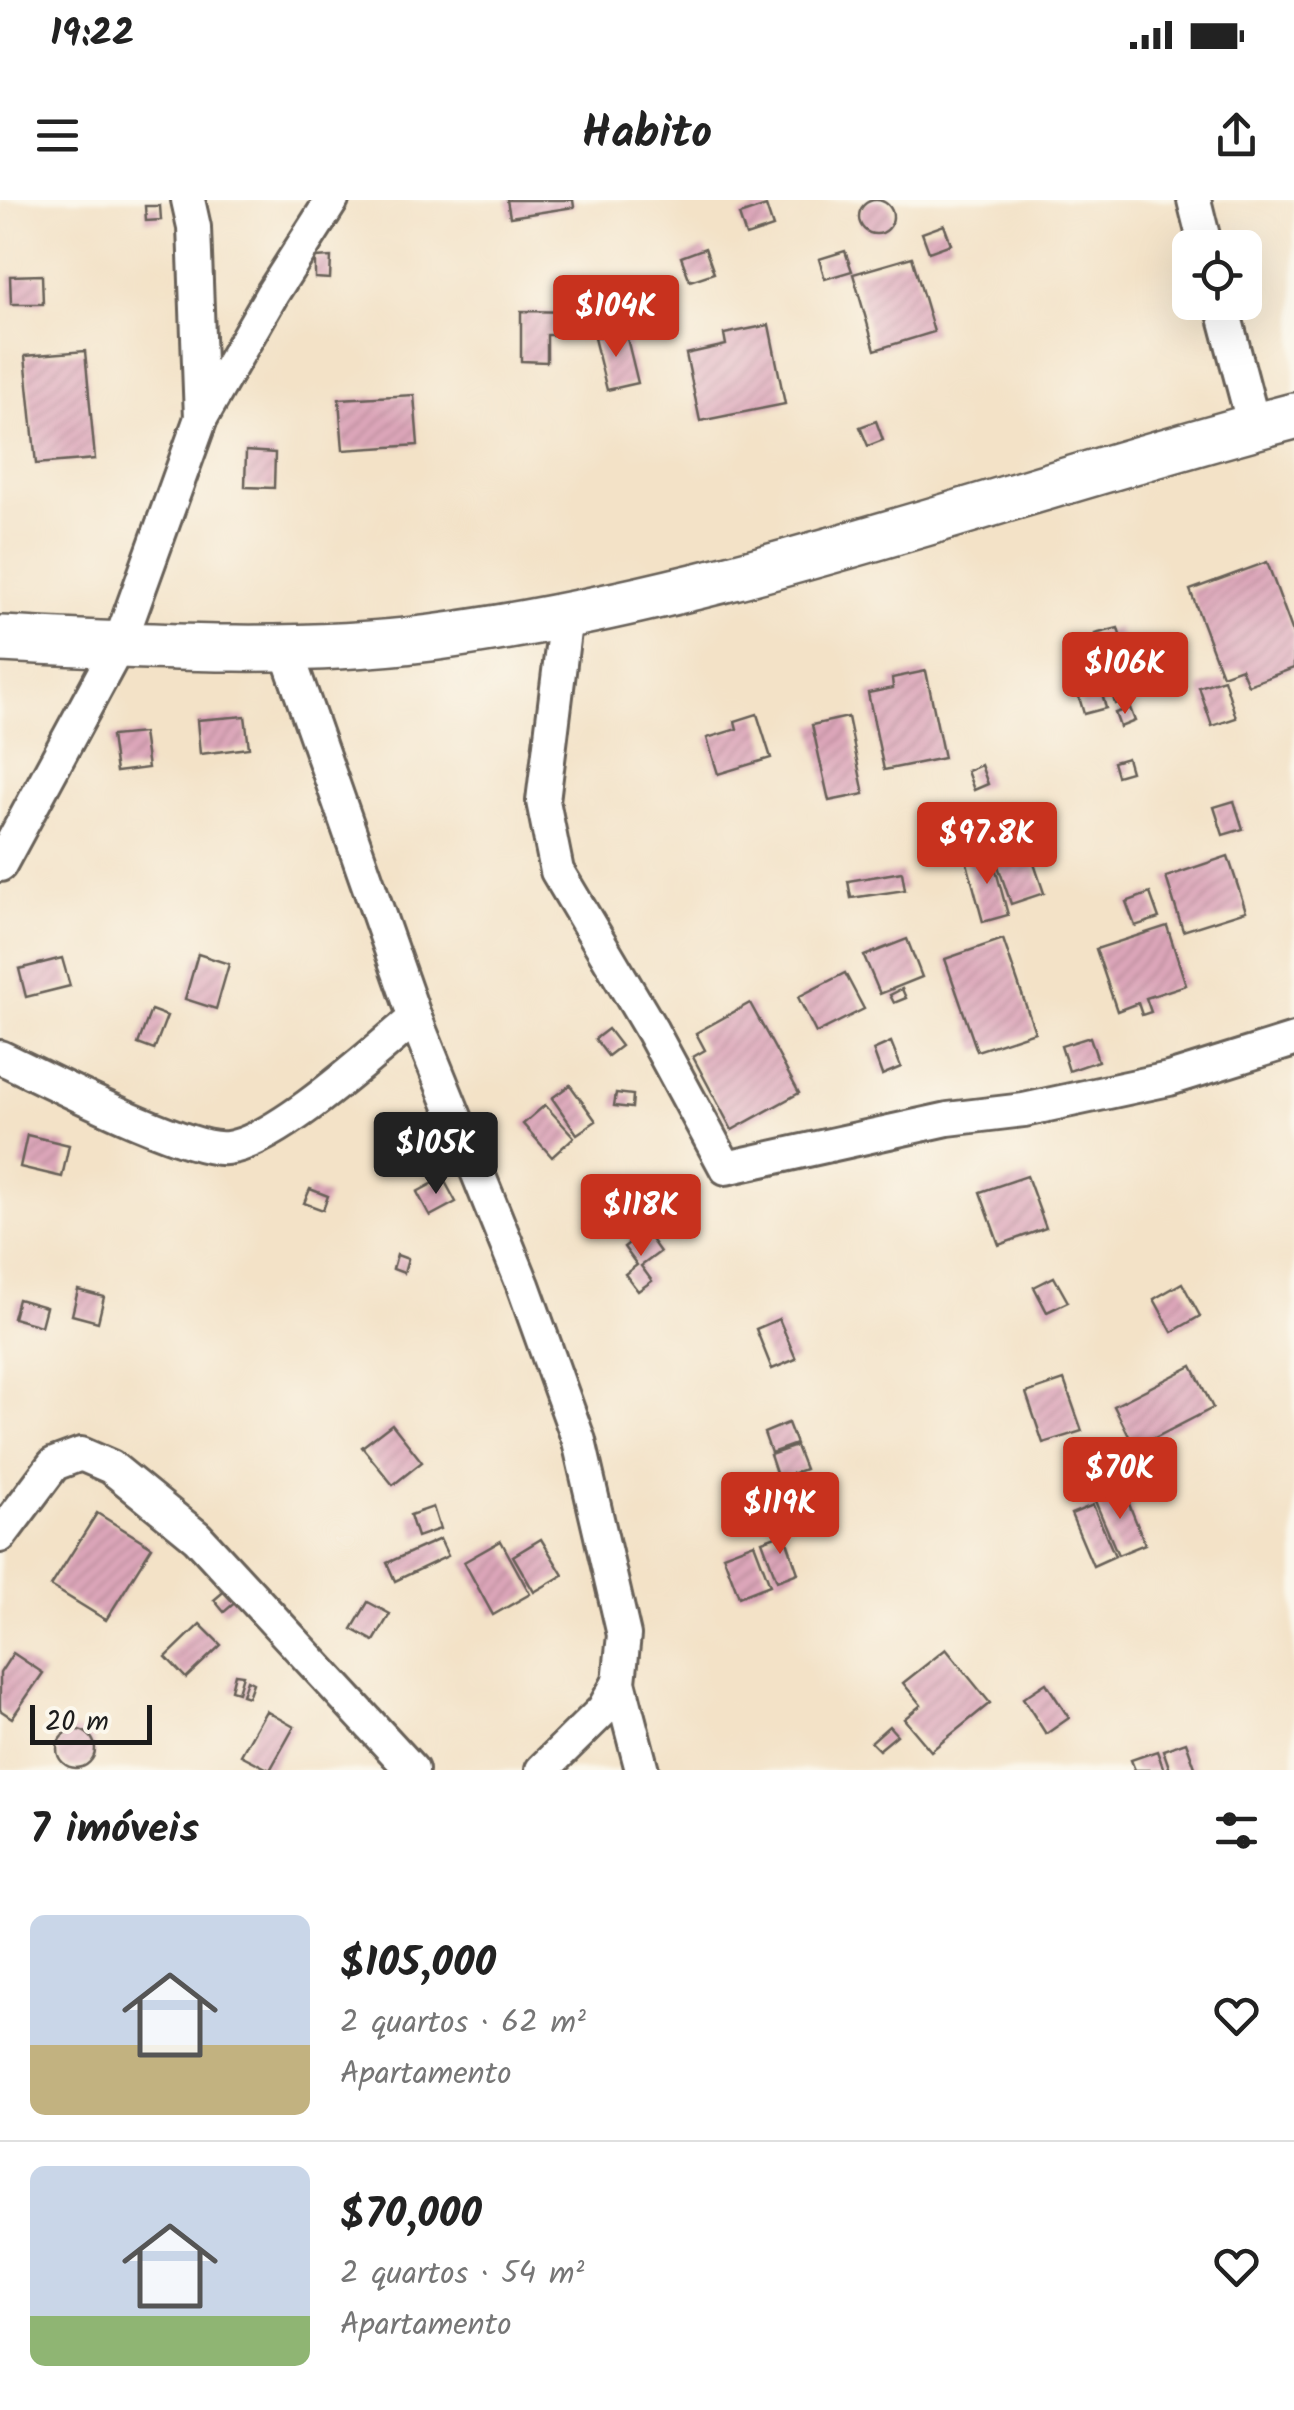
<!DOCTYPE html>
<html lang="pt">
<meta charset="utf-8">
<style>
:root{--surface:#fff;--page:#f6f6f6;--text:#222;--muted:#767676;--line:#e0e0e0;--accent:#c8321e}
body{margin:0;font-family:Kalam,sans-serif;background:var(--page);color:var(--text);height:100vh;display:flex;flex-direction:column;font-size:38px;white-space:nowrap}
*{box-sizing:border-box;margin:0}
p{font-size:32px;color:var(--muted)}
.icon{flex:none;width:55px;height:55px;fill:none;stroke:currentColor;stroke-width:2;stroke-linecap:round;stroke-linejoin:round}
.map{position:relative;height:1570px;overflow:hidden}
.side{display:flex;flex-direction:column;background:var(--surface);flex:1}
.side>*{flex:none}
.buttons{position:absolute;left:1172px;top:30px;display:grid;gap:20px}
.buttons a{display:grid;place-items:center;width:90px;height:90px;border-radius:15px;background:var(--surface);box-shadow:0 10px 40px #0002;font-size:50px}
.scale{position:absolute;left:30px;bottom:25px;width:122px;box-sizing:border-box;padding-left:10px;border:5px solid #1c1c1c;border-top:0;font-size:28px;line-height:35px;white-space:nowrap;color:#1c1c1c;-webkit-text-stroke:8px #fbf7ec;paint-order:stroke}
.price{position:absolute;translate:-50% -85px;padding:0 22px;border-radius:10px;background:var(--accent);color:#fff;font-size:32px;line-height:65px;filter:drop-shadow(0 2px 5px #0008)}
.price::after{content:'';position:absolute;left:50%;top:60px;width:30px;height:22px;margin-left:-15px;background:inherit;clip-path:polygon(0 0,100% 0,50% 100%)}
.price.selected{background:#222;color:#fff}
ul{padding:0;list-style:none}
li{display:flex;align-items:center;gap:30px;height:250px;padding:0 30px}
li+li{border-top:2px solid var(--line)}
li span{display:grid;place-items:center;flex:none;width:280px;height:200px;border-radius:15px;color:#555}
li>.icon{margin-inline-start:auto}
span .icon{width:120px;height:120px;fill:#fffc;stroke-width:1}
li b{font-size:42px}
h2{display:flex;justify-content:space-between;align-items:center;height:120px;padding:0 30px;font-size:42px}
.status{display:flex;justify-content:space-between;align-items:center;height:70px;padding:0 50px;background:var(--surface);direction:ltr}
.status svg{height:28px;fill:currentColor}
header{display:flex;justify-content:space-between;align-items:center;height:130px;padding:0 30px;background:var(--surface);font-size:45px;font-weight:600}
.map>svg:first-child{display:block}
.building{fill:url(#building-hatch)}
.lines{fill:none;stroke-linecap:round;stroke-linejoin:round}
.street-casing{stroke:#676158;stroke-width:38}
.secondary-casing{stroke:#676158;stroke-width:50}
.street{stroke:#fff;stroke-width:32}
.secondary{stroke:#fff;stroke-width:45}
</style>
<div class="status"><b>19:22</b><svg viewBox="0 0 49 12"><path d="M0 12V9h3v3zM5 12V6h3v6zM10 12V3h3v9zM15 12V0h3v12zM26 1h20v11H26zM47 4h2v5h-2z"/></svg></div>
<header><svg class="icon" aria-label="menu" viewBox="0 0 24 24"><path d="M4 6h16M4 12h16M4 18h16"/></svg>Habito<svg class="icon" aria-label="share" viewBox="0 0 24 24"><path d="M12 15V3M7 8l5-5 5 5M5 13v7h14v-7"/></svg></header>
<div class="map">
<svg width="1294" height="1570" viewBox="0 0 1294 1570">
<defs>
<pattern id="building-hatch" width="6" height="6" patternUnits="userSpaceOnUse" patternTransform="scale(2.5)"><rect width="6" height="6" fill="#dca6b9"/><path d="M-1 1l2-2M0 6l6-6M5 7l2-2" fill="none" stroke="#bc8e9e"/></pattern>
</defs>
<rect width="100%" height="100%" fill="#fbf7ec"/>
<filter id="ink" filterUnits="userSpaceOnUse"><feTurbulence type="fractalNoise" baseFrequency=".01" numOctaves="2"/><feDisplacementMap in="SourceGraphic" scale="20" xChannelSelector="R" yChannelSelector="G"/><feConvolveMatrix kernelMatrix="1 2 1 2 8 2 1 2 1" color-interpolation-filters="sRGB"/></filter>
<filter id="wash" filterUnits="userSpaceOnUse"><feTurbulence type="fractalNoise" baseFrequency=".0048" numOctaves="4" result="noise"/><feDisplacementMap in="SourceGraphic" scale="40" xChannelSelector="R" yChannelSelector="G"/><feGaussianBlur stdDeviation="2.25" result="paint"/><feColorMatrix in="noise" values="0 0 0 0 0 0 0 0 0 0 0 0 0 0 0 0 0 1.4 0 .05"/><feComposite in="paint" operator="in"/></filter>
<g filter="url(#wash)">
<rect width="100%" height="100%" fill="#f3e2c7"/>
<g id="blocks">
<g class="building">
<path d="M507,0H573L574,7L510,17Z"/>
<circle cx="876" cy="17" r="17"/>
<path d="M145,6H160L161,20L146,21Z"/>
<path d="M766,6L773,27L746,36L739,15Z"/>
<path d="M944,25L951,44L929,52L922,33Z"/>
<path d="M705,48L714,73L690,81L681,57Z"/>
<path d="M845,51L852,71L825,79L819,59Z"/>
<path d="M331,57L330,79L315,78V58Z"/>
<path d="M912,57L934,132L875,150L853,74Z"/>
<path d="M42,75L43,104H11L10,76Z"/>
<path d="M521,111L574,112V135H547V162L521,161Z"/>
<path d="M769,125L785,204L700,221L686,154L726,145L724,134Z"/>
<path d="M625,130L638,183L607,190L594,138Z"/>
<path d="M85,151L95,259L36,264L25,156Z"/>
<path d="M414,195L418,245L343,250L339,199Z"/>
<path d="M876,221L883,240L868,246L860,227Z"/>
<path d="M246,251L275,253L274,288L245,287Z"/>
<path d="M1267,362L1294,435V468L1248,485L1241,468L1222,475L1190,390Z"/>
<path d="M1118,428L1138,497L1115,504L1095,434Z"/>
<path d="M1088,443L1106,508L1084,514L1065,449Z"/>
<path d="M926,471L944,558L884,570L868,493L893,488L892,478Z"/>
<path d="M1224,479L1236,518L1212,526L1199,487Z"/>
<path d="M1130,508L1135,521L1120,527L1115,513Z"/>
<path d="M757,514L771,558L718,574L707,538L737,529L735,521Z"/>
<path d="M245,516L249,548L200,554L197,520Z"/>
<path d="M848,517L864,594L829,601L812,525Z"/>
<path d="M143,533L148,568L116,572L111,536Z"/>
<path d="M1127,558L1131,572L1117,576L1113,562Z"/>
<path d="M981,565L988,584L974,590L967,571Z"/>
<path d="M1234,601L1243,629L1223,635L1214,607Z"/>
<path d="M1014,605L1023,636L989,646L979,614Z"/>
<path d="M972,619L979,649L940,659L932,628Z"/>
<path d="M1026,640L1044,693L1011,704L993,651Z"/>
<path d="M991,652L1008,715L983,722L966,659Z"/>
<path d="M1228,656L1246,711L1183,731L1166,677Z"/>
<path d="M902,672L905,690L851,698L848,681Z"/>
<path d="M1150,693L1159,718L1135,726L1126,702Z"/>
<path d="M1167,726L1186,785L1146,798L1151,812L1142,815L1138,803L1117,811L1096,749Z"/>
<path d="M907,739L922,777L880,794L864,756Z"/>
<path d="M1003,739L1035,832L977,851L945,759Z"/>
<path d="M198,754L229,764L216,809L185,799Z"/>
<path d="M62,758L70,786L26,797L19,769Z"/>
<path d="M845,773L864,809L816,833L798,797Z"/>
<path d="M902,789L906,798L894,803L890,795Z"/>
<path d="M750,803L799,893L732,930L693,857L705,850L696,833Z"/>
<path d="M151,810L167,816L154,850L138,844Z"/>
<path d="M608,829L621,846L608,856L595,839Z"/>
<path d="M1090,837L1098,861L1069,871L1061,846Z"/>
<path d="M891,842L901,867L882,875L873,850Z"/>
<path d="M570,885L596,921L577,934L552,898Z"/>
<path d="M616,893L633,895L632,908L614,906Z"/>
<path d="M545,905L574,937L552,957L523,924Z"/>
<path d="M27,935L69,945L62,977L20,967Z"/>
<path d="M1027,976L1046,1028L999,1045L980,992Z"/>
<path d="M443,978L456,1002L430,1016L417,992Z"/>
<path d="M310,989L328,996L323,1010L304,1003Z"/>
<path d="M645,1031L660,1052L641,1066L652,1081L638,1091L625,1074L637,1065L624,1047Z"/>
<path d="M397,1055L408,1059L404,1073L393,1069Z"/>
<path d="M1054,1077L1068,1102L1047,1112L1034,1087Z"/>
<path d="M1182,1083L1200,1116L1172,1132L1154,1099Z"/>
<path d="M78,1090L104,1097L98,1122L72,1115Z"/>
<path d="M18,1099L46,1107L41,1126L13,1118Z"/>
<path d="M779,1119L796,1159L772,1169L756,1129Z"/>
<path d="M1192,1166L1213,1208L1135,1248L1114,1206Z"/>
<path d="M1064,1180L1082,1231L1043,1243L1026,1193Z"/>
<path d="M788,1223L796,1244L771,1253L764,1233Z"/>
<path d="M392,1224L422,1262L393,1285L362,1247Z"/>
<path d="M796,1246L805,1269L778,1279L770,1255Z"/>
<path d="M803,1276L814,1308L780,1319L769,1287Z"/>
<path d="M1123,1289L1145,1344L1118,1355L1095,1301Z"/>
<path d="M1093,1305L1115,1356L1093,1366L1071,1314Z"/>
<path d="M433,1307L440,1329L417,1337L410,1315Z"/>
<path d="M97,1313L152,1347L106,1420L51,1386Z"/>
<path d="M784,1333L798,1373L777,1381L762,1341Z"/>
<path d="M440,1339L448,1356L395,1381L387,1363Z"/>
<path d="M541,1339L563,1375L534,1392L513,1356Z"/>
<path d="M501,1341L530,1394L493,1415L464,1362Z"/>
<path d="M754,1343L770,1385L739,1397L723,1355Z"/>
<path d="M228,1388L238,1400L224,1412L214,1400Z"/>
<path d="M368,1402L390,1414L374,1441L352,1429Z"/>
<path d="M200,1424L221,1445L186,1478L166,1457Z"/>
<path d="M946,1449L990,1503L931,1551L904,1519L921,1505L903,1483Z"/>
<path d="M13,1453L43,1473L12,1518L0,1510V1473Z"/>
<path d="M235,1474L243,1475L238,1492L231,1490Z"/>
<path d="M247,1480L253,1483L248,1497L242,1495Z"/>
<path d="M1046,1483L1069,1518L1046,1534L1023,1498Z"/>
<path d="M266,1511L294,1527L270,1570L241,1555Z"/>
<path d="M889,1526L897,1535L879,1550L871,1542Z"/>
<circle cx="76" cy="1549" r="19"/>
<path d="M1186,1542L1196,1570H1170L1163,1550Z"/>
<path d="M1157,1551L1164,1570H1135L1131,1560Z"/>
</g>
</g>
</g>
<g filter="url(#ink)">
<use href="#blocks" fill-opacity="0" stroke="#676158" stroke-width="2.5"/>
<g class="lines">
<g class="street-casing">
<g id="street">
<path d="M188,0L194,27L201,218"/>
<path d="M1194,0L1206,48"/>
<path d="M1221,102L1254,226"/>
<path d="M566,415L543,601L557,671L652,831L726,968L948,919L1024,910L1169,879L1294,840"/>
<path d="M285,447L415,818L523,1085L579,1241L624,1435L619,1482L642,1570"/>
<path d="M0,665L119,445L201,218L272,94L332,0"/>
<path d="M0,857C43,877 188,953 227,948C277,942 373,853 415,818"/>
<path d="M0,1336L54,1264L81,1254L111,1267L197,1337L412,1570"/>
<path d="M542,1570L603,1510L619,1482"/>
</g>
</g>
<g class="secondary-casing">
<path id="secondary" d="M0,439C142,446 289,456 431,438C727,399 1007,291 1294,216"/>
</g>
<use href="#street" class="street"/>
<use href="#secondary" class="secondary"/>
</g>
</g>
</svg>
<div class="buttons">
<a><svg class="icon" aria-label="locate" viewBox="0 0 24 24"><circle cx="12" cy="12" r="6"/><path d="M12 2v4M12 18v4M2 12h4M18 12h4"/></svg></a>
</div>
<div class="scale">20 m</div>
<b class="price" style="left:616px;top:160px">$104K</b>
<b class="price" style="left:1125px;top:517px">$106K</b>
<b class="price" style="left:987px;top:687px">$97.8K</b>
<b class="price selected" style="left:436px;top:997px">$105K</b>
<b class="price" style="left:641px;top:1059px">$118K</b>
<b class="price" style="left:1120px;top:1322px">$70K</b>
<b class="price" style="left:780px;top:1357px">$119K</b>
</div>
<section class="side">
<h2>7 imóveis<svg class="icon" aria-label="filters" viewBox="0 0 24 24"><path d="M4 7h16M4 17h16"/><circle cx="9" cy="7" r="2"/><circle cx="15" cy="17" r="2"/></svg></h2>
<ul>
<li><span style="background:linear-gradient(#c9d6e8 65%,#c2b280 0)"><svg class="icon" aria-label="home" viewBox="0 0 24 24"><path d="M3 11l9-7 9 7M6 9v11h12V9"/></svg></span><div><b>$105,000</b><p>2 quartos · 62 m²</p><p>Apartamento</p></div><svg class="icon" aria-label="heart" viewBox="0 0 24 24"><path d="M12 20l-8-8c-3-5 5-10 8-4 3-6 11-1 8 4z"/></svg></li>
<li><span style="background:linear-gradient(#c9d6e8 75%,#8fb573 0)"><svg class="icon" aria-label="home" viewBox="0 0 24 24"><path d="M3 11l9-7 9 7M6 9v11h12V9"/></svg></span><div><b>$70,000</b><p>2 quartos · 54 m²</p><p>Apartamento</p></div><svg class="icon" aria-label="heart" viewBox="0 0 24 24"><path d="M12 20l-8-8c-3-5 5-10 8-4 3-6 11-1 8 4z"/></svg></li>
</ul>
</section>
